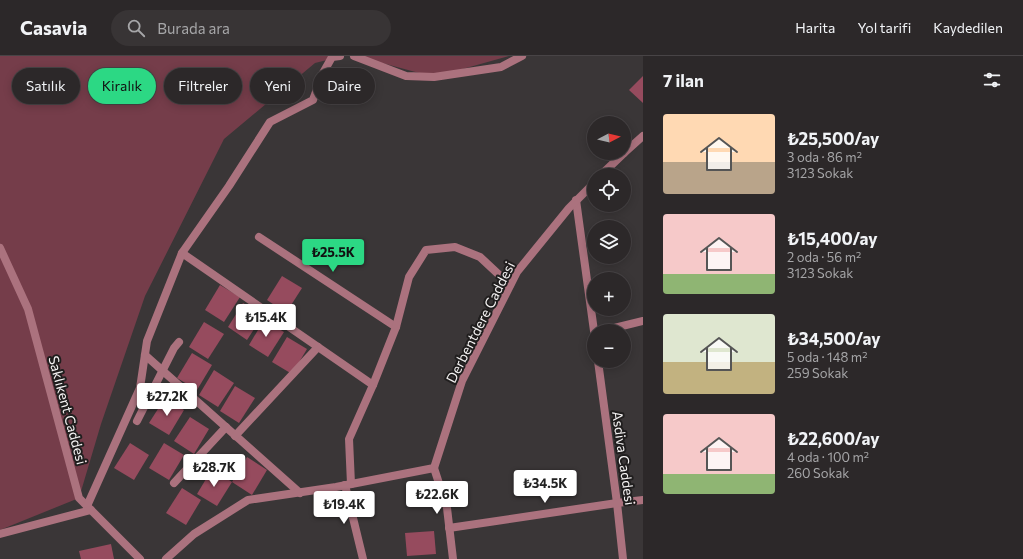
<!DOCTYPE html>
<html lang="tr">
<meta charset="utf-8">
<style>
:root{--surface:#2c2829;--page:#383435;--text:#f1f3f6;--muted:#a6a6a8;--line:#484446;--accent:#2cd884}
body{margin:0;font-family:Commissioner,sans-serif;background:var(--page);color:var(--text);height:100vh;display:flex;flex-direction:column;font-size:15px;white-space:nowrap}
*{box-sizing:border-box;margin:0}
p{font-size:13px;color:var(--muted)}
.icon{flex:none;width:22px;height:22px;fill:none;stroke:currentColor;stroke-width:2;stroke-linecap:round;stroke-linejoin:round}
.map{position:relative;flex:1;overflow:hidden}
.details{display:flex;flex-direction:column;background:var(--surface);width:380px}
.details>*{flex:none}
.banner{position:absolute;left:12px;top:12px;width:380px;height:36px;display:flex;gap:8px}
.needle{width:26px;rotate:83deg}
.controls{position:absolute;left:587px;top:60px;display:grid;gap:8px}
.controls a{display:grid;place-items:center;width:44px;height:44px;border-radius:50%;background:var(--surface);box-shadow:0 2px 10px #0003,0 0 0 1px var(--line);font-size:20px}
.price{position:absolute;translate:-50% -34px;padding:0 9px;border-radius:4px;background:#fff;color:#222;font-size:13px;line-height:26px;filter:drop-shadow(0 1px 2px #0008)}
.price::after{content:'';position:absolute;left:50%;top:24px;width:12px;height:9px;margin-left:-6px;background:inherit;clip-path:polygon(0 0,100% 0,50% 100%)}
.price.current{background:var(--accent);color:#111}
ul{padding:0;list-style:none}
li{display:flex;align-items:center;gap:12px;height:100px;padding:0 20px}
li span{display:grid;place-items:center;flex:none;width:112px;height:80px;border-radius:4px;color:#555}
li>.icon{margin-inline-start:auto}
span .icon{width:48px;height:48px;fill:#fffc;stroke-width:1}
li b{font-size:17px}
h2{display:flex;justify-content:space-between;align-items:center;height:48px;padding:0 20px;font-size:17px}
.tag{padding:0 14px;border-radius:18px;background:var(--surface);box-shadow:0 2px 10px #0003,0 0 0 1px var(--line);font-size:14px;line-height:36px}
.tag.current{background:var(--accent);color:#111}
header{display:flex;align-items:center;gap:24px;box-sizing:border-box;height:56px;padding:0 20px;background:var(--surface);border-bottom:1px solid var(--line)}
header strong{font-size:19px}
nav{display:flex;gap:22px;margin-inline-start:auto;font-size:14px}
.search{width:280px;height:36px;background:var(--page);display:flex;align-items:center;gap:10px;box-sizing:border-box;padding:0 14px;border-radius:22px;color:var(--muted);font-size:15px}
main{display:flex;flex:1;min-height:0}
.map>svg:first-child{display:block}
.green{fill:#753d4a}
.building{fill:#964b5e}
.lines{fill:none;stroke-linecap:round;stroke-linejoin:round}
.minor{stroke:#ab727e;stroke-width:8}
.tertiary{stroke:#ab727e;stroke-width:8}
.labels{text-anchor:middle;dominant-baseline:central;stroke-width:4;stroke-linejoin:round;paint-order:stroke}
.street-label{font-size:14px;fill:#f5f3f3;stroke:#201e1e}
</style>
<header>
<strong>Casavia</strong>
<div class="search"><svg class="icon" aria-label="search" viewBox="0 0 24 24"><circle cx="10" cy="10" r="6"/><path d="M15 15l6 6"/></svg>Burada ara</div>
<nav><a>Harita</a><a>Yol tarifi</a><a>Kaydedilen</a></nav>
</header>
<main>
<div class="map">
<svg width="643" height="503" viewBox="0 0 643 503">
<rect width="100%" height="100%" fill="#3a3637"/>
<g class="green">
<path d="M0,0H343L315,7L224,83L145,240L101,368L79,442L0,474Z"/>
<path d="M356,0H509L434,21Z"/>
</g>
<g class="building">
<path d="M643,20V47L629,34Z"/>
<path d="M282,220L302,232L286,257L267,244Z"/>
<path d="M220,229L240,241L224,266L205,254Z"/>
<path d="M243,247L263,259L247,284L228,271Z"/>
<path d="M264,264L284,276L268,301L249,289Z"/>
<path d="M204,266L224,278L208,303L189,291Z"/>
<path d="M287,281L307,293L292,318L272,306Z"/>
<path d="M192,297L212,309L197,334L177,322Z"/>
<path d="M214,314L234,327L218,351L199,339Z"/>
<path d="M235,330L255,342L239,367L220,355Z"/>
<path d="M165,342L184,354L169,379L149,367Z"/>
<path d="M190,361L209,373L194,398L174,385Z"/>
<path d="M130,387L149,399L134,424L114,412Z"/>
<path d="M164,387L184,399L169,424L149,412Z"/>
<path d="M247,401L267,414L252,439L232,426Z"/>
<path d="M212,413L232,426L217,450L197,438Z"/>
<path d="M182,432L201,444L186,469L166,457Z"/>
<path d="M434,475L436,498L407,500L405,477Z"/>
<path d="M111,488L114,503H81L79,495Z"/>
</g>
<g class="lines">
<g class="minor">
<path d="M354,0L406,20L434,21L501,11L522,0"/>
<path d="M576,144L594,275"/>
<path d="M259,181L396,271"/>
<path d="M0,192L28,253L79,442L140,503"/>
<path d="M182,197L373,329"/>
<path d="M602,275L643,265"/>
<path d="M145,299L300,437"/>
<path d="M598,305L617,447L623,503"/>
<path d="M137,365L174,292L179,286"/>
<path d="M235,380L318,291"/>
<path d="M434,412L447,452L453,503"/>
<path d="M174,427L226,371"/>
<path d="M351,428L349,383L373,329L396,271L409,221L426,194L455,191L480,201L510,229"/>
<path d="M345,429L363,503"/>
<path d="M87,450L140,332L147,285L182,197L229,130L270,66L313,44L323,17L332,1L340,0"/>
<path d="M449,472L617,447L643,444"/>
<path d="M0,478L91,454"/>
</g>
<g class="tertiary">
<path d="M624,97L643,80"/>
<path d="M601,119L624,97"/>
<path d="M166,503L194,478L248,444L336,431L434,412L462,325L517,216L569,152L594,127"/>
</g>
</g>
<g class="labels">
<g class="street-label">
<text transform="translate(480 266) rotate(-63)">Derbentdere Caddesi</text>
<text transform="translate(68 354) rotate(75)">Saklıkent Caddesi</text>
<text transform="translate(624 402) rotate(82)">Asdiva Caddesi</text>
</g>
</g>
</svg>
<div class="controls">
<a><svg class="needle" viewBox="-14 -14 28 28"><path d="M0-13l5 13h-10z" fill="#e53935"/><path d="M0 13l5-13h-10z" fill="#a6a6a8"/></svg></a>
<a><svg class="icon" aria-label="locate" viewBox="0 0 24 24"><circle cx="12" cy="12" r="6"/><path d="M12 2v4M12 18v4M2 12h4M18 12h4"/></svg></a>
<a><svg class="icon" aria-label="layers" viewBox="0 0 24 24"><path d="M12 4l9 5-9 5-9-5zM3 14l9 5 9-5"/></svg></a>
<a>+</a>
<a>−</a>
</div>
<b class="price current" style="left:333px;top:217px">₺25.5K</b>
<b class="price" style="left:266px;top:282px">₺15.4K</b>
<b class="price" style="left:167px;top:361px">₺27.2K</b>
<b class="price" style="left:214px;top:432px">₺28.7K</b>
<b class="price" style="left:545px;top:448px">₺34.5K</b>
<b class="price" style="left:437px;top:459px">₺22.6K</b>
<b class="price" style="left:344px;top:469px">₺19.4K</b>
<div class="banner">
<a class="tag">Satılık</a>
<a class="tag current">Kiralık</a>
<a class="tag">Filtreler</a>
<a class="tag">Yeni</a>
<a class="tag">Daire</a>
</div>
</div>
<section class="details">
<h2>7 ilan<svg class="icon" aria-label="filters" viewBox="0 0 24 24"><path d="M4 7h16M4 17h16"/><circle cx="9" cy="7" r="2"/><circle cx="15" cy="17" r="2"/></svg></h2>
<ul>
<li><span style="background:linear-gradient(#ffd9b3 60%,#b9a48a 0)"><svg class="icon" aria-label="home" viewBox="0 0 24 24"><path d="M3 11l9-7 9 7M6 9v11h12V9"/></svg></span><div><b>₺25,500/ay</b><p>3 oda · 86 m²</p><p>3123 Sokak</p></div></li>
<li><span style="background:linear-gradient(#f6c9c9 75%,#8fb573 0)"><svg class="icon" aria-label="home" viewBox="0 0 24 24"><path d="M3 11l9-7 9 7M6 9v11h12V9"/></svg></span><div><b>₺15,400/ay</b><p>2 oda · 56 m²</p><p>3123 Sokak</p></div></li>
<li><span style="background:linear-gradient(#dfe7d0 60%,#c2b280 0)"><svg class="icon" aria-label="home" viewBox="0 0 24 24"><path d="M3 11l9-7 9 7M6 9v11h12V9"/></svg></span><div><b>₺34,500/ay</b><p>5 oda · 148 m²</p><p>259 Sokak</p></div></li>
<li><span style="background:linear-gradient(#f6c9c9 75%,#8fb573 0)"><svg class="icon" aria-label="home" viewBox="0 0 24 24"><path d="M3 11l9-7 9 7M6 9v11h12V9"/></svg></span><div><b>₺22,600/ay</b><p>4 oda · 100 m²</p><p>260 Sokak</p></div></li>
</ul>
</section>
</main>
